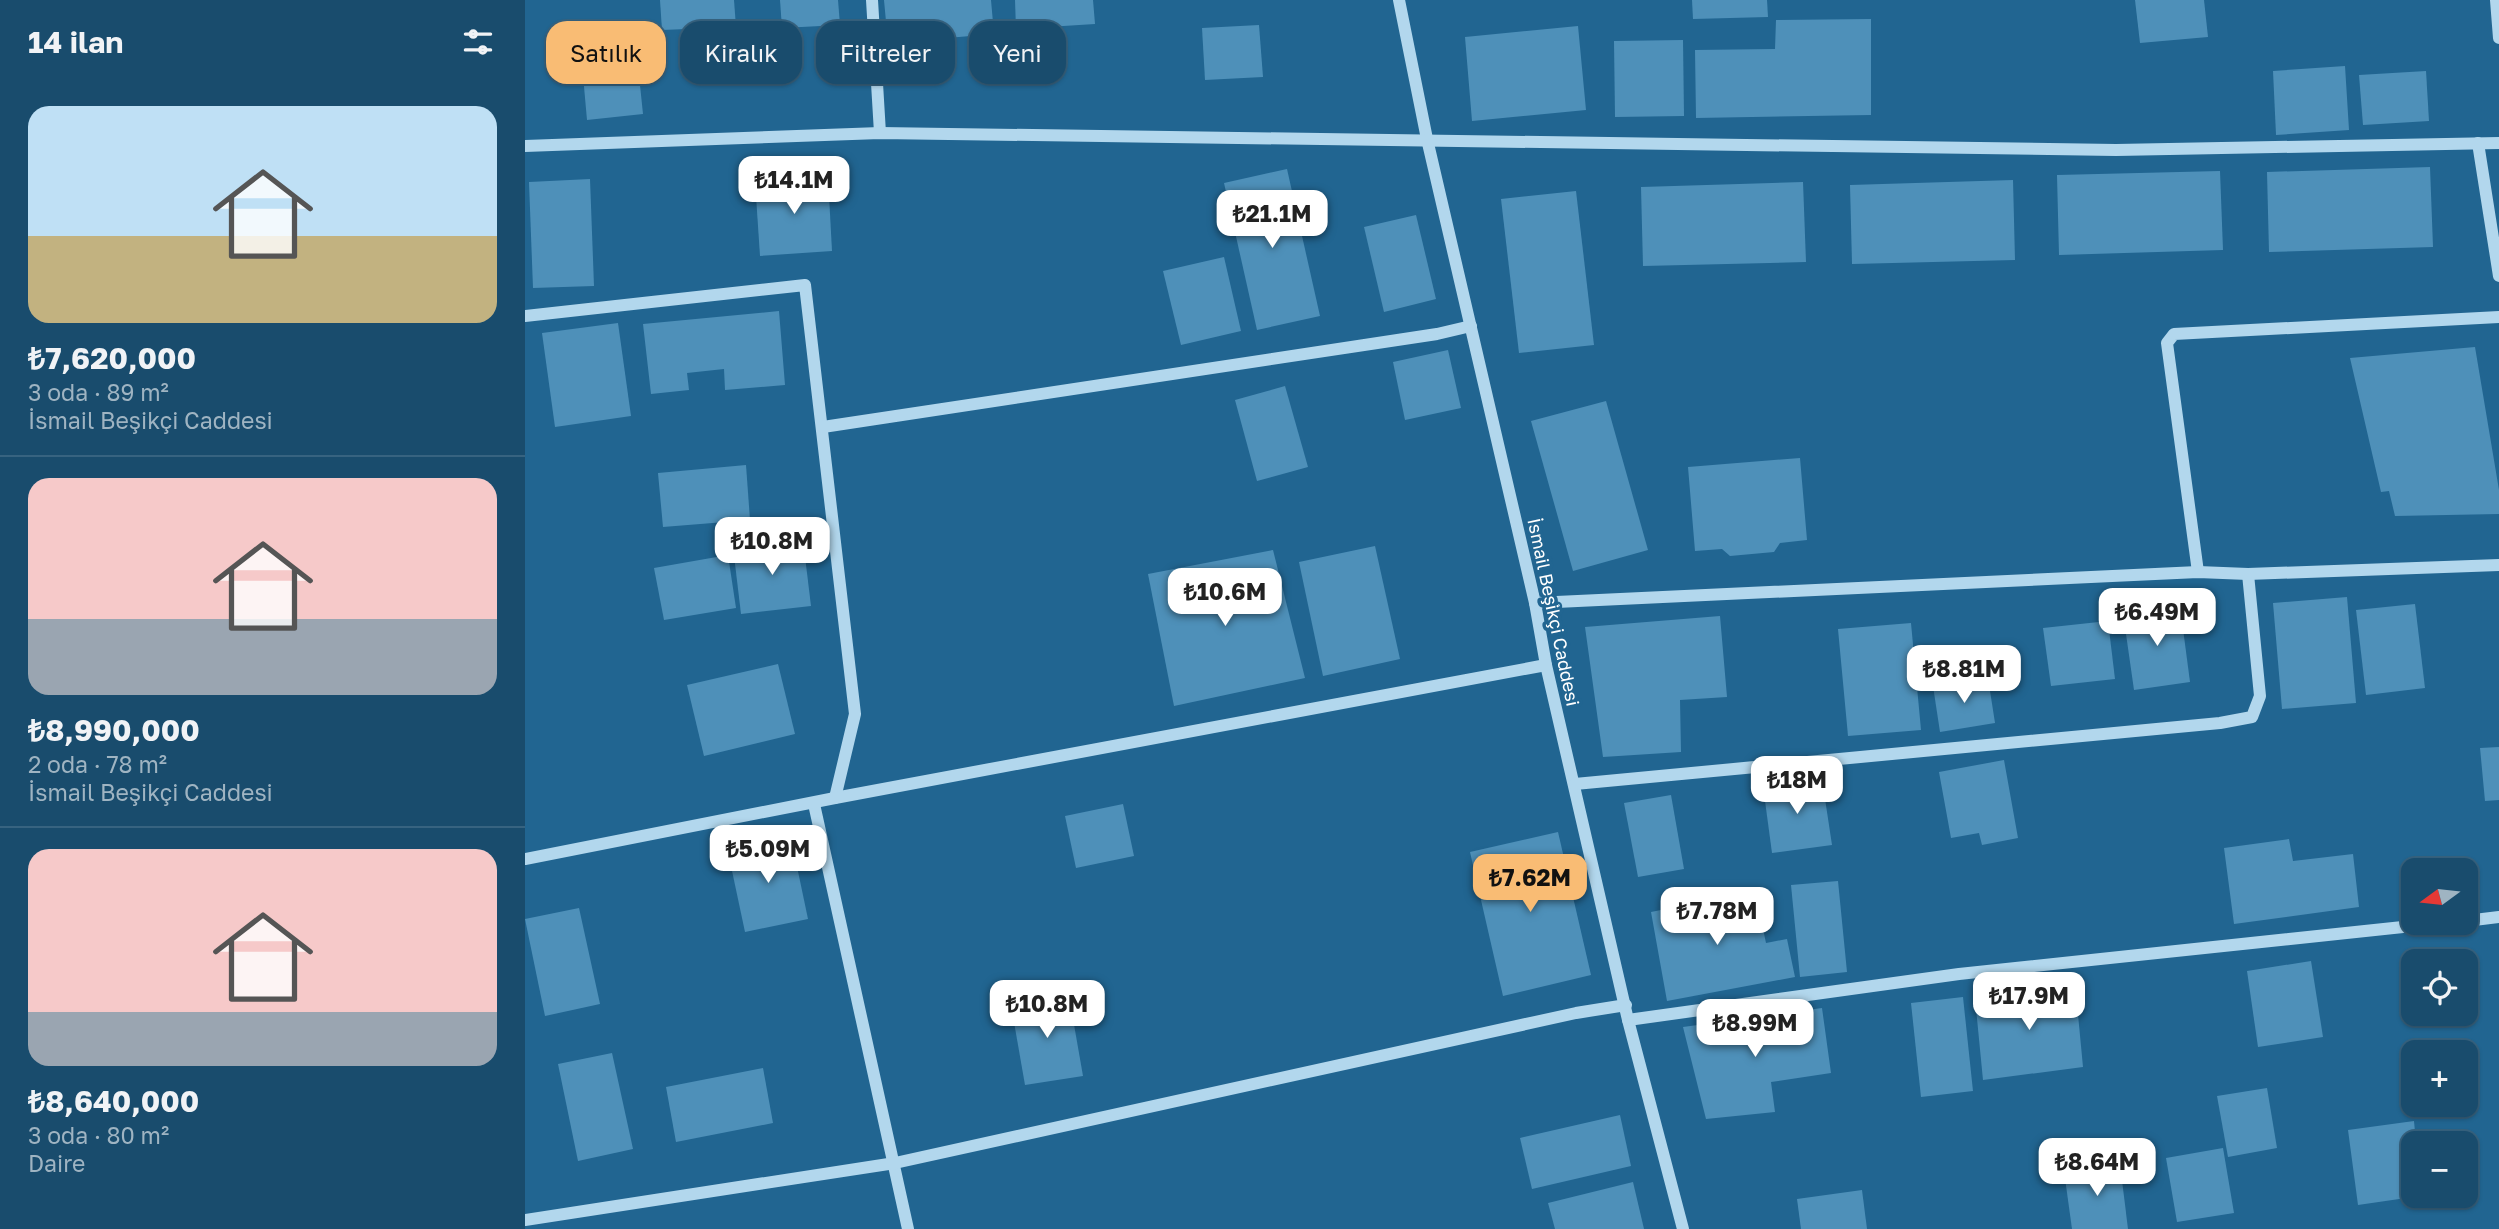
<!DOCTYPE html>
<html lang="tr">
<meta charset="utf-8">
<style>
:root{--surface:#194c6d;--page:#225372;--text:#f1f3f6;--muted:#9fb4c2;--line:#376380;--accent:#f9bc74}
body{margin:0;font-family:"Golos Text",sans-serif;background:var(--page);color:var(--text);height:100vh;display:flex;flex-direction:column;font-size:26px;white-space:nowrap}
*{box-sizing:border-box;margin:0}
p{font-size:23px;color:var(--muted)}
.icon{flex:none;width:38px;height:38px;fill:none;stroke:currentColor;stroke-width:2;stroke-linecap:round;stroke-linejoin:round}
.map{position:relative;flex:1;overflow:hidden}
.drawer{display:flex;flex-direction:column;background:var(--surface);width:525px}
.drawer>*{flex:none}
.banner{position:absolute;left:21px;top:21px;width:665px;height:63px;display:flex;gap:14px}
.needle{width:46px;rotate:255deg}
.fabs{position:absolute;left:1876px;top:858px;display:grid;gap:14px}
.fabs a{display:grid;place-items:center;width:77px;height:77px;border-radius:14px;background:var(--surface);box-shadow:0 2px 5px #0004,0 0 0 2px var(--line);font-size:35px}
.price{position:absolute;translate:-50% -60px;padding:0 16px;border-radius:14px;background:#fff;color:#222;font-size:23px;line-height:46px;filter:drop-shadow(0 2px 4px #0008)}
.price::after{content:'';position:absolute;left:50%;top:42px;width:21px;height:16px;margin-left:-10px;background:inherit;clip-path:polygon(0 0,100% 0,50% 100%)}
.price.current{background:var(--accent);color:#111}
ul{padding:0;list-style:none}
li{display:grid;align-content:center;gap:14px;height:371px;padding:0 28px}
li+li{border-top:2px solid var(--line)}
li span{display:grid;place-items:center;height:217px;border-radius:21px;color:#555}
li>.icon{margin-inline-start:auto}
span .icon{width:126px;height:126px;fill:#fffc;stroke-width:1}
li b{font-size:30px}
h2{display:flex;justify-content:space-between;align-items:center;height:84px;padding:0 28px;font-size:30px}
.chip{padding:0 24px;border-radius:21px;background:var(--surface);box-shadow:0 2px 5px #0004,0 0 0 2px var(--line);font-size:24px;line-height:63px}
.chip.current{background:var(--accent);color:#111}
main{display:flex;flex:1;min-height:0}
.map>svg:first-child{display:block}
.building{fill:#4e90b9}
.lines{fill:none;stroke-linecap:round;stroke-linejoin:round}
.minor{stroke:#b2d7ed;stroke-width:12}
.labels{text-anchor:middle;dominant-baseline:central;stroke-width:7;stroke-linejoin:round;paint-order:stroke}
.street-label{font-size:18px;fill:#fff;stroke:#216591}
</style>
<main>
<section class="drawer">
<h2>14 ilan<svg class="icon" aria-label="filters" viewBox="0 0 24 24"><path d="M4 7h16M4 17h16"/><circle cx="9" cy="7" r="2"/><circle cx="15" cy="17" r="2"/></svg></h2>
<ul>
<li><span style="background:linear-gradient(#bfe0f5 60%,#c2b280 0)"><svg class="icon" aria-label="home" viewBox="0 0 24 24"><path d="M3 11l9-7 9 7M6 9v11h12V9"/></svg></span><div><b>₺7,620,000</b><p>3 oda · 89 m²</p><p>İsmail Beşikçi Caddesi</p></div></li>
<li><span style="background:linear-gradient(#f6c9c9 65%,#9aa5b1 0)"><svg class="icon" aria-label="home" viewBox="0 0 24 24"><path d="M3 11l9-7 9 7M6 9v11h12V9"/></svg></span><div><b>₺8,990,000</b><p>2 oda · 78 m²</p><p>İsmail Beşikçi Caddesi</p></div></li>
<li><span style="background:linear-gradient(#f6c9c9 75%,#9aa5b1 0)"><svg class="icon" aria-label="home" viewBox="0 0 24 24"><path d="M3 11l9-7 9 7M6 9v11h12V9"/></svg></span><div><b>₺8,640,000</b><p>3 oda · 80 m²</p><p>Daire</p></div></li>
</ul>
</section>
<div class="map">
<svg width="1974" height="1229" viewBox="0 0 1974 1229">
<rect width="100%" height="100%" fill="#216591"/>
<g class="building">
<path d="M135,0H209L211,27L137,30Z"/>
<path d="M255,0H313L315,25L257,28Z"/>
<path d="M359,0H466L469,34L363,43Z"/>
<path d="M490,0H568L570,24L491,29Z"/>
<path d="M1167,0H1242L1243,17L1168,19Z"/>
<path d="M1610,0H1679L1683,37L1615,43Z"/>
<path d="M1346,19V115L1171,118L1170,50L1250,49L1251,20Z"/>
<path d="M734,25L738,77L680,80L677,28Z"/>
<path d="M1053,26L1061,110L947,121L940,37Z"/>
<path d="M1158,40L1159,116L1090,117L1089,41Z"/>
<path d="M111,47L118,114L62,120L56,53Z"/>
<path d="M1820,66L1824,130L1751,135L1748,71Z"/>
<path d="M1901,71L1904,121L1838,125L1834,75Z"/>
<path d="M1905,167L1908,247L1744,252L1742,172Z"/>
<path d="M762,169L795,316L732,330L699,183Z"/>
<path d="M1695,171L1698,250L1534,255L1532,175Z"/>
<path d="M303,177L307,251L235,256L230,181Z"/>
<path d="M65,179L69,286L8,288L4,182Z"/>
<path d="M1488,180L1490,260L1327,264L1325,185Z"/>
<path d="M1278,182L1281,262L1118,266L1116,187Z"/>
<path d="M1051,191L1069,345L994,353L976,199Z"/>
<path d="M891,215L911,299L859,312L839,227Z"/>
<path d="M699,257L716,331L656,345L638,271Z"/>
<path d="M254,311L260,385L200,390L199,369L162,373L164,390L126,394L118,324Z"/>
<path d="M93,323L106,416L30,427L17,333Z"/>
<path d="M1950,347L1974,490V514L1870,516L1864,491L1856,492L1825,358Z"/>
<path d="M923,350L936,408L880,420L868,362Z"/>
<path d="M760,386L783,467L732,481L710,400Z"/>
<path d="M1081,401L1123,550L1048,571L1006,421Z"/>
<path d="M1275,458L1282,540L1255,543L1249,552L1205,556L1197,549L1170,551L1163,467Z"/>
<path d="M221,465L225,520L138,527L133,473Z"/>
<path d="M278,540L286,606L216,614L208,547Z"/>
<path d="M850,546L875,659L798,676L774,562Z"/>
<path d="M748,550L780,678L649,706L623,574Z"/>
<path d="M203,555L211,608L139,620L129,568Z"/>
<path d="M1822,597L1831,703L1757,709L1748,603Z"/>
<path d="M1890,604L1900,688L1841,695L1831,610Z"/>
<path d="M1655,606L1665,682L1609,690L1598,613Z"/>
<path d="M1195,616L1202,697L1155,700L1156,752L1078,757L1060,627Z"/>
<path d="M1583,621L1590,679L1526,686L1518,628Z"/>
<path d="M1386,623L1396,730L1323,736L1313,629Z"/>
<path d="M253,664L270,734L179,756L162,685Z"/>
<path d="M1463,678L1470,723L1415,732L1408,686Z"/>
<path d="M1974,747V800L1960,801L1955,748Z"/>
<path d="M1479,760L1493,838L1457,845L1454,833L1426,838L1414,772Z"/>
<path d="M1297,779L1307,845L1247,853L1238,786Z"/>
<path d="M1146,795L1159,869L1113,877L1099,803Z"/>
<path d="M598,804L609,856L551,868L540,816Z"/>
<path d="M1033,832L1066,975L978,996L945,852Z"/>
<path d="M266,838L283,919L220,932L203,852Z"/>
<path d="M1764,839L1768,861L1828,854L1834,907L1709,924L1699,848Z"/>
<path d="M1313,881L1322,972L1275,977L1266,885Z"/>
<path d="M1230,891L1241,943L1262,939L1270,977L1142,1001L1126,912Z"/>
<path d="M54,908L75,1004L20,1016L0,919Z"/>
<path d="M1786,961L1798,1037L1733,1047L1722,971Z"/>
<path d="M1550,983L1558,1067L1458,1080L1450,998L1498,989Z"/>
<path d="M544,996L558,1076L500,1085L486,1005Z"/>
<path d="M1438,997L1448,1091L1396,1097L1386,1003Z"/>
<path d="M1297,1008L1306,1073L1246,1082L1250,1112L1181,1119L1158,1027Z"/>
<path d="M87,1053L108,1149L53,1161L33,1064Z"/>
<path d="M238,1068L248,1123L151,1142L141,1087Z"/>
<path d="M1742,1088L1752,1148L1703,1157L1692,1096Z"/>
<path d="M1095,1115L1106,1166L1007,1189L995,1138Z"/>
<path d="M1889,1121L1891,1143H1888V1197L1833,1205L1823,1130Z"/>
<path d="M1698,1148L1709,1213L1652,1222L1641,1158Z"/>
<path d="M1595,1164L1603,1229H1547L1539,1171Z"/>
<path d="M1108,1182L1119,1229H1030L1023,1203Z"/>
<path d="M1337,1190L1342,1229H1276L1272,1199Z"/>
</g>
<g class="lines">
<g class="minor">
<path d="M347,0L355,133"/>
<path d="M874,0L902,139L1010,603L1021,665L1103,1020L1158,1229"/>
<path d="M1971,0L1974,38"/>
<path d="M1953,143L1974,276"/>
<path d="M0,146L355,133L1591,150L1974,143"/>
<path d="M0,316L280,285L330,714L310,798"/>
<path d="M298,427L912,334L946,326"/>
<path d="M1673,572L1642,343L1649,334L1974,317"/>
<path d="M1010,603L1673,572L1723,574L1974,565"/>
<path d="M1050,784L1695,723L1727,717L1735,696L1723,574"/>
<path d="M289,804L383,1229"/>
<path d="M0,859L310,798L1021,665"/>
<path d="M1941,921L1974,917"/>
<path d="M1103,1020L1434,974L1925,922"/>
<path d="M0,1220L370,1163L1051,1013L1101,1005"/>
</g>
</g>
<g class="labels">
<g class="street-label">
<text transform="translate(1029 612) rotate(78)">İsmail Beşikçi Caddesi</text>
</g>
</g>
</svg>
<div class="fabs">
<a><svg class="needle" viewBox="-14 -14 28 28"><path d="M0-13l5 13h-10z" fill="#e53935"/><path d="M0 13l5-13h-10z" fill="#9fb4c2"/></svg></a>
<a><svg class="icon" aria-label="locate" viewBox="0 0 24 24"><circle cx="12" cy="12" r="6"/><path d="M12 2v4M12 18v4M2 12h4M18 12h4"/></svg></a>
<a>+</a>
<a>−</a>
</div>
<b class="price" style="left:269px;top:216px">₺14.1M</b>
<b class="price" style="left:747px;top:250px">₺21.1M</b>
<b class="price" style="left:247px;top:577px">₺10.8M</b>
<b class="price" style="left:700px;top:628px">₺10.6M</b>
<b class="price" style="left:1632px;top:648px">₺6.49M</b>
<b class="price" style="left:1439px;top:705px">₺8.81M</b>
<b class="price" style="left:1272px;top:816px">₺18M</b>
<b class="price" style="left:243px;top:885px">₺5.09M</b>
<b class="price current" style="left:1005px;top:914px">₺7.62M</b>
<b class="price" style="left:1192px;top:947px">₺7.78M</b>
<b class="price" style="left:1504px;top:1032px">₺17.9M</b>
<b class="price" style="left:522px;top:1040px">₺10.8M</b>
<b class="price" style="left:1230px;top:1059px">₺8.99M</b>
<b class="price" style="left:1572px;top:1198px">₺8.64M</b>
<div class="banner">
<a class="chip current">Satılık</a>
<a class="chip">Kiralık</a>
<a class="chip">Filtreler</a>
<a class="chip">Yeni</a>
</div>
</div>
</main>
